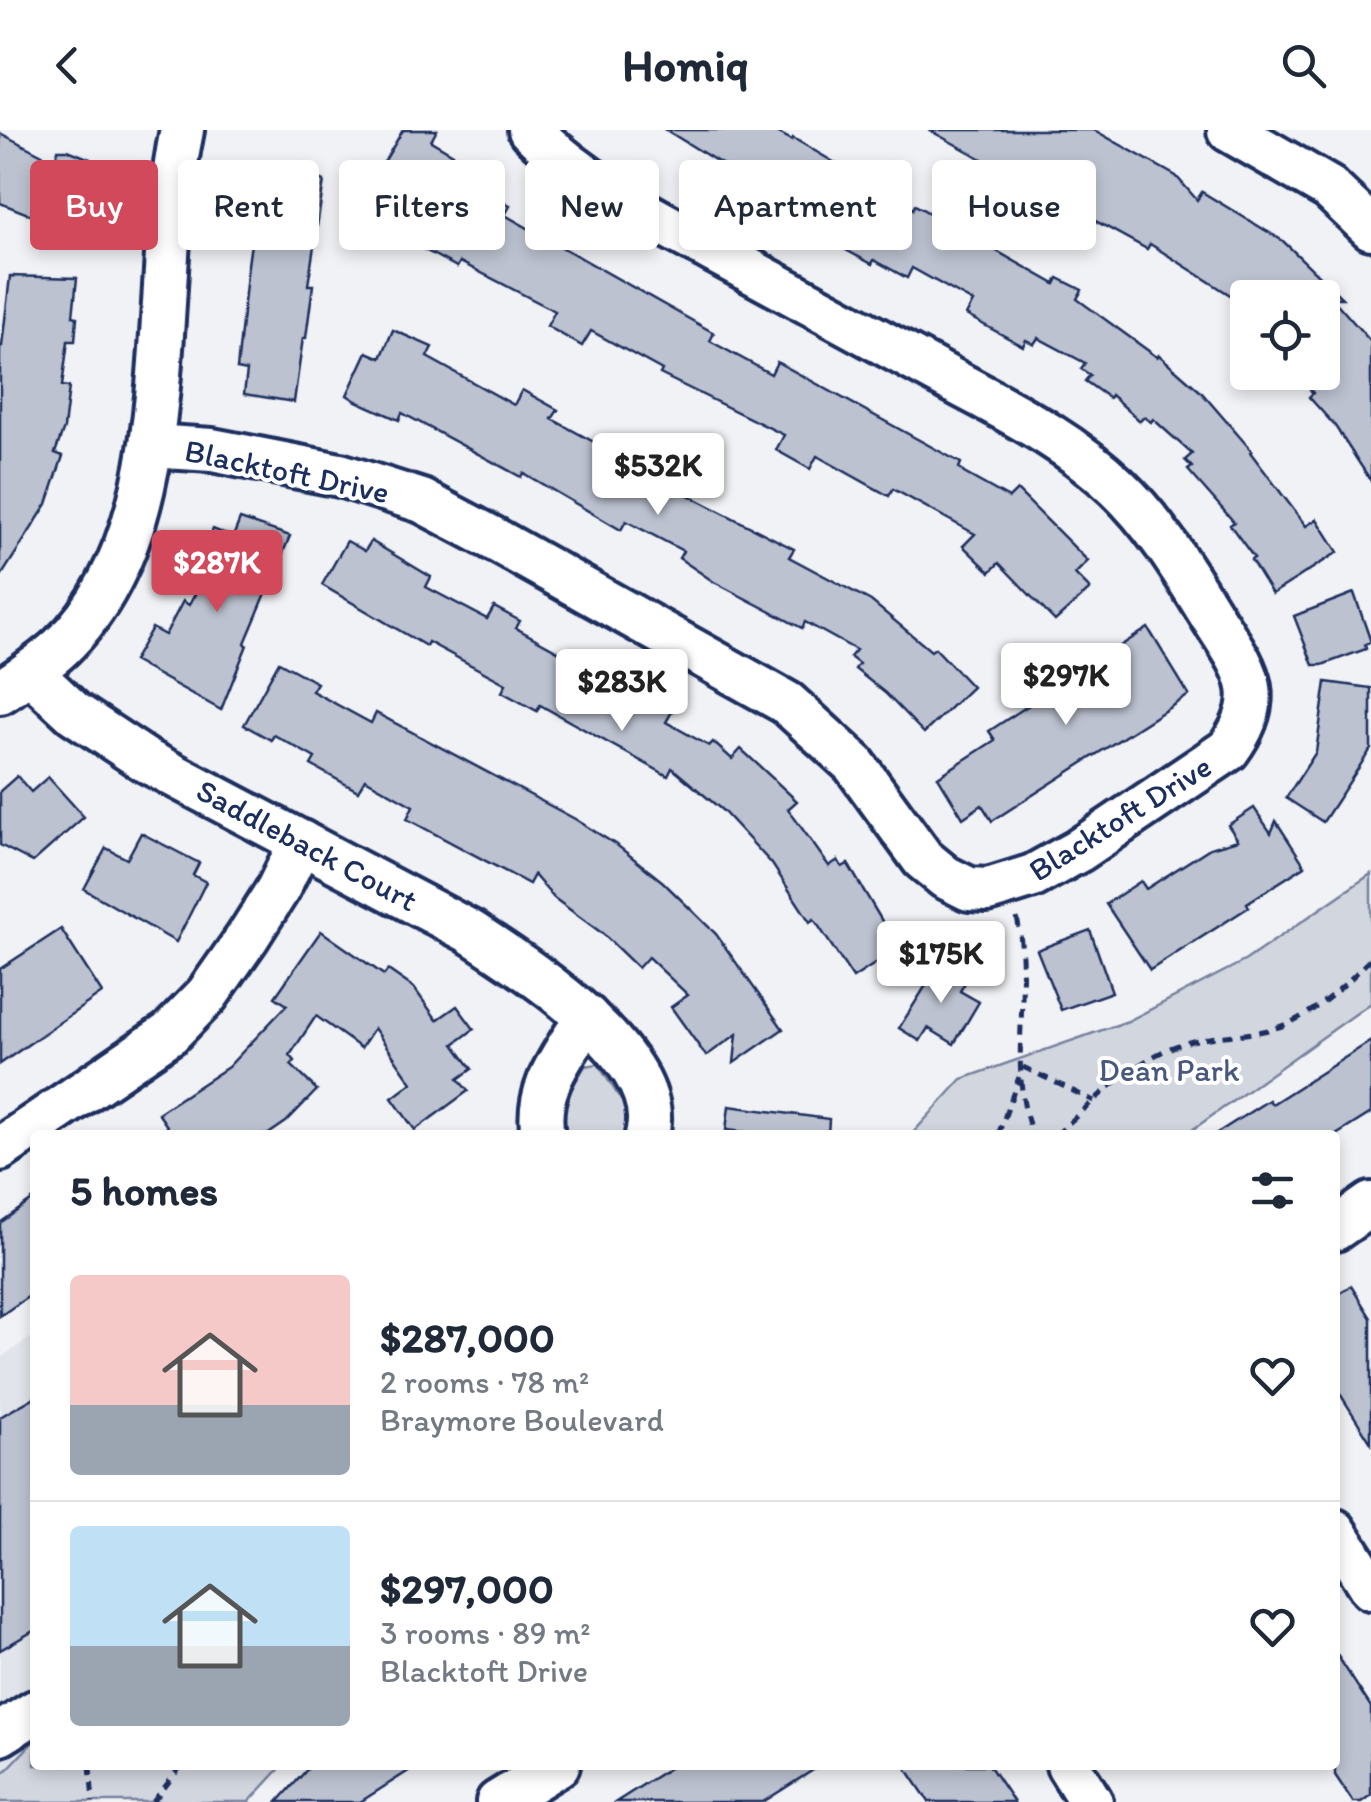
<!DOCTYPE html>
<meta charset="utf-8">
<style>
:root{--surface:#fff;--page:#f6f6f7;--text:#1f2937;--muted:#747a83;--line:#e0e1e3;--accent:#d1495b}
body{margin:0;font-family:Itim,sans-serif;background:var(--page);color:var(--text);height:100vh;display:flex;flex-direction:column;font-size:38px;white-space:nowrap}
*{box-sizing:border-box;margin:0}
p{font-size:32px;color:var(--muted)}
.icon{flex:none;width:55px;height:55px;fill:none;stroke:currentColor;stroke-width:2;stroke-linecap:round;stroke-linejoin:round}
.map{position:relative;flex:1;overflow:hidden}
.details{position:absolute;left:30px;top:1000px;width:1310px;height:640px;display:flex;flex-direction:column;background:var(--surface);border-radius:10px;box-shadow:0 5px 15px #0003}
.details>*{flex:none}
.top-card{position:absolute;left:30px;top:30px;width:1312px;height:90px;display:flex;gap:20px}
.controls{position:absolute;left:1230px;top:150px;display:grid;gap:20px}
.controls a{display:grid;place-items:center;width:110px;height:110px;border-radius:10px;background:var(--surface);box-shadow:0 5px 15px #0003;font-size:50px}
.price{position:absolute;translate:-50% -85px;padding:0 22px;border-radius:10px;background:#fff;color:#222;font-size:32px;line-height:65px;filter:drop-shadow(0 2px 5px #0008)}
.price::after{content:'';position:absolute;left:50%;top:60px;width:30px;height:22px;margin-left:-15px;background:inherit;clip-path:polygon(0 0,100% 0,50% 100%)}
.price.current{background:var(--accent);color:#fff}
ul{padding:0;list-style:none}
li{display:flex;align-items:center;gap:30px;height:250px;padding:0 40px}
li+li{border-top:2px solid var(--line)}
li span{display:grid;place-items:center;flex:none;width:280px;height:200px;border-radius:10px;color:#555}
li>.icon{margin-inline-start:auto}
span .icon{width:120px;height:120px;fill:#fffc;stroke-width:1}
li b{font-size:42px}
h2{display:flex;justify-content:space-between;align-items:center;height:120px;padding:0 40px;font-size:42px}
.chip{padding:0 35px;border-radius:10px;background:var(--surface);box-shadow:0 5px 15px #0003;font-size:35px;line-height:90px}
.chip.current{background:var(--accent);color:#fff}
header{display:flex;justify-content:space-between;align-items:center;height:130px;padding:0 40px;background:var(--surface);font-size:45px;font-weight:700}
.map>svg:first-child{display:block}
.built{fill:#e1e4ea}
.green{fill:#d2d6df;stroke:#76829e;stroke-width:2.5}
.building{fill:#bcc2d0;stroke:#1b2f5e;stroke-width:2.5}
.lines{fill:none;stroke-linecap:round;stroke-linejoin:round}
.minor-casing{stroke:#1b2f5e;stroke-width:50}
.path{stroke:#1b2f5e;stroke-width:5;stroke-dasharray:10 8;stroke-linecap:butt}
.minor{stroke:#fff;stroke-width:42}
.labels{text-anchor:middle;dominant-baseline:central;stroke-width:8;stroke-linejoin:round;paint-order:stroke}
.street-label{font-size:32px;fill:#1b2f5e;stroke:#fff}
.park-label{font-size:32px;fill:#49597e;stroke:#fff}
</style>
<header><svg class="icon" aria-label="back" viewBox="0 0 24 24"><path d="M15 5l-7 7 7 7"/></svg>Homiq<svg class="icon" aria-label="search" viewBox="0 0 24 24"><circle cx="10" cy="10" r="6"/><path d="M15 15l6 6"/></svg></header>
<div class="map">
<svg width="1371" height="1672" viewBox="0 0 1371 1672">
<rect width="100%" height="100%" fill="#f1f2f5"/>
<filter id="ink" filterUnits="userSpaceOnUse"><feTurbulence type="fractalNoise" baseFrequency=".01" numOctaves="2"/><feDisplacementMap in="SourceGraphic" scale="20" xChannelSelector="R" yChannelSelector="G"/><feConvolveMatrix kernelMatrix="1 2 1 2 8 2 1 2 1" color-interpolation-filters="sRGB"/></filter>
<g filter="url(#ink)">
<path class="built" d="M35,1205V1610L0,1647V1228Z"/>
<g class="green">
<path d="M1371,744V873L1185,1005H911L962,949L1128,891L1246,830Z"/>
<path d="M598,934L632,987L623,1005H563L559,979L585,936Z"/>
<path d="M35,1610V1635H283L249,1672H0V1647Z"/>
</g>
<g class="building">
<path d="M403,0H437L431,11L453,24L443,41L510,76L505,85L714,203L710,211L771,244L777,232L961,333L959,338L964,343L1009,368L1017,360L1088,431L1075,444L1090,459L1055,491L999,433L990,442L963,416L975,404L893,359L889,366L817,326L810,339L776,320L784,305L660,244L662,240L591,201L582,216L547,196L555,181L460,132L457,137L421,118L445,74L381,37Z"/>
<path d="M666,0H773L792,10L793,8L913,79L915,75L1055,154L1058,148L1082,160L1077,169L1157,227L1159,225L1201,262L1252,321L1250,322L1306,396L1317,389L1338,422L1272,464L1251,430L1254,428L1230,395L1234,392L1188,340L1192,337L1185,330L1192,324L1153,289L1151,292L1144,287L1140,291L1111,265L1109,268L1085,251L1090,245L1081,239L1085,233L1038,208L1034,214L1026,210L1023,216L966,185L973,172L912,138L907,148L874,130L872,134L844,119L851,106L792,73L786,83L724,53L731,40Z"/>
<path d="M929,0H1094L1176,46L1197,70L1202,62L1283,111L1342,168H1332L1371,212V351L1335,296L1309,267L1313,263L1295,242H1322V168H1235L1150,114L1147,119Z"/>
<path d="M0,3L54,31L58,20H68L90,29L80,53L98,60L81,105L0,73Z"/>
<path d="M266,34L324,51L308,155H313L306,208H303L294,272L244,264L247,241L237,239L248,135L252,106L257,107L262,65L257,64Z"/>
<path d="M10,146L77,148L73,186L77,187L75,211H68L62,256L69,257L64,298L55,323L63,326L47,374L0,448V216H2Z"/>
<path d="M393,200L432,217L427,227L514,275L522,260L558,280L552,289L612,322L610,325L794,419L789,427L871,471L931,521L935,518L972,557L924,603L885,563L855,539L859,534L850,527L856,520L805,492L802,498L714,452L679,428L683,421L626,391L621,400L523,343L521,347L402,283L399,290L356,271L347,265L367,222L381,228Z"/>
<path d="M240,389L290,406L245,513L247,515L221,580L133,531L152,498L165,505L183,471L189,475L214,430L202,426L213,399L233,407Z"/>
<path d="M347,411L365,421L371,411L431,447L426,457L487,489L494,477L520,491L516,498L585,536L589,530L615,544L614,547L673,580L666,592L709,616L713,612L732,629L741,619L797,671L788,679L829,736L838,730L842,737L848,734L885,796L880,800L893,822L853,848L814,789L810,792L772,734L723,681L672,638L668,646L540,575L537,581L502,562L506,554L428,512L426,516L322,455Z"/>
<path d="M1354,463L1371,512L1365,514L1366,519L1322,535H1313L1294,486Z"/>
<path d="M1148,498L1189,565L992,691L982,675L963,688L938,647L995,610L989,601Z"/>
<path d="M279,532L317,553L312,561L371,593L376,583L575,689L618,716L663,752L716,804L783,899L734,933L737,904L706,926L671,877L688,865L648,827L638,838L603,804L554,768L534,745L529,754L407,689L413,676L365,649L358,661L311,635L315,628L274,605L271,610L244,595Z"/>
<path d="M1326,552L1371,558V619L1323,692L1286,668L1316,622Z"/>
<path d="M17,646L31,662L48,647L84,687L33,732L0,715V661Z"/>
<path d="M1254,678L1271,703L1276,691L1305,736L1247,773L1249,777L1150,840L1106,774L1141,751L1146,759L1210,718L1238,710L1228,695Z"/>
<path d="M141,703L199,733L193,745L206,752L176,812L84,759L106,718L127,729Z"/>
<path d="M61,799L102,863L0,934V839Z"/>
<path d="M1090,800L1112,862L1061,880L1037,820Z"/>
<path d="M321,801L384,845L388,840L414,858L437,890L457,876L474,899L454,914L472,939L458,949L468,961L415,1000L392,968L412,953L374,898L361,918L316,886L290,925L295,931L291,935L317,960L286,992L267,1005H173L158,983L228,937L287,875L275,867Z"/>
<path d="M942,830L969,846L960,861L979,872L954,914L928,898L920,911L899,898Z"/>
<path d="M1371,911V983L1336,1005H1214L1269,970L1272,974Z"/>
<path d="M729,976L829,989L828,1005H745V1002L726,1000Z"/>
<path d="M35,1068V1162L0,1186V1093Z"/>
<path d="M1351,1156L1371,1188V1313L1335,1256V1166Z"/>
<path d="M35,1267V1500L0,1520V1287Z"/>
<path d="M1335,1522L1371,1577V1665L1361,1672H1353L1335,1645Z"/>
<path d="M311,1635H418L360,1672H278Z"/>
<path d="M674,1635H821L763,1672H616Z"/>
<path d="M904,1635H989L1014,1672H929Z"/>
</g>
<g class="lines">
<g class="minor-casing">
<g id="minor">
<path d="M1229,0L1329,58L1371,98"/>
<path d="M151,316L212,320L340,345L422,371L492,408L787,573L854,634L923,729L945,747L969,759L988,760L1033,746L1078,721L1228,620C1270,563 1244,538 1211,485C1183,440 1156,394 1117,357C1067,309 1006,280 946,247C868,205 790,163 712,120C647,85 583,53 530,0"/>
<path d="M30,542L74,583L145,630L469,801C524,837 668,927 647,1005"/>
<path d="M0,562C21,548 43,534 61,517C188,395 148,159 182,0"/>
<path d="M543,1005C534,959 564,925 587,887"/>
<path d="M0,1019L170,903L207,865L247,808L278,759L301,712"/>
<path d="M1335,1099L1371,1074"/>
<path d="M1335,1401L1371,1458"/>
<path d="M0,1604L35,1582"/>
<path d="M1068,1635L1091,1672"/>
<path d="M498,1672L558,1635"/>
</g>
</g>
<g class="path">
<path d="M1017,788C1033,857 1006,942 1033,1005"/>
<path d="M1023,937L1094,971"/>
<path d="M998,1005L1019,947"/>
<path d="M1056,1005C1089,975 1125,939 1166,920C1199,904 1237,908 1272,899C1308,890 1346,855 1371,828"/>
<path d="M90,1635L93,1672"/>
<path d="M153,1672L182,1635"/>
</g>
<use href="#minor" class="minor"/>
</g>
</g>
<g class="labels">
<g class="street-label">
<text transform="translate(287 341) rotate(12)">Blacktoft Drive</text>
<text transform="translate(1120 688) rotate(-32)">Blacktoft Drive</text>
<text transform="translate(307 715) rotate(28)">Saddleback Court</text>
</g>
<g class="park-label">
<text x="1169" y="940">Dean Park</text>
</g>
</g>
</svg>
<div class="controls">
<a><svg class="icon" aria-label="locate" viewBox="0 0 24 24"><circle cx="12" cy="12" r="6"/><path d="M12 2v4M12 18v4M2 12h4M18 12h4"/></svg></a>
</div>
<b class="price" style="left:658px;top:388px">$532K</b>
<b class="price current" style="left:217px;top:485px">$287K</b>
<b class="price" style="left:1066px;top:598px">$297K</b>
<b class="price" style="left:622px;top:604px">$283K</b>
<b class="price" style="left:941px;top:876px">$175K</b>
<div class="top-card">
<a class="chip current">Buy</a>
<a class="chip">Rent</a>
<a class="chip">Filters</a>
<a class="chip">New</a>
<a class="chip">Apartment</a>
<a class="chip">House</a>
</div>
<section class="details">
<h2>5 homes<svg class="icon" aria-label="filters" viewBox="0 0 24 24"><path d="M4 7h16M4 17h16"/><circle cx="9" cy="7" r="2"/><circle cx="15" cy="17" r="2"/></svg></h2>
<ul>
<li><span style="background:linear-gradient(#f6c9c9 65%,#9aa5b1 0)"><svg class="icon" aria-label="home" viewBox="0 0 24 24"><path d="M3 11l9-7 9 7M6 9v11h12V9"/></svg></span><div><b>$287,000</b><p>2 rooms · 78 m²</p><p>Braymore Boulevard</p></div><svg class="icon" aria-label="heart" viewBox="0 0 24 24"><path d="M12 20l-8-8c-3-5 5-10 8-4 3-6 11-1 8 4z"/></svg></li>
<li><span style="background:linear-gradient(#bfe0f5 60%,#9aa5b1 0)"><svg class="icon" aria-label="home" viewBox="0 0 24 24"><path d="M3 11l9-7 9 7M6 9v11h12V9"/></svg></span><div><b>$297,000</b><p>3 rooms · 89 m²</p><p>Blacktoft Drive</p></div><svg class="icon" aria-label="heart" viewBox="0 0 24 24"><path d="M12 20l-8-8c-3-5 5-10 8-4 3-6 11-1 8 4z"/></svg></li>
</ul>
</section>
</div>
